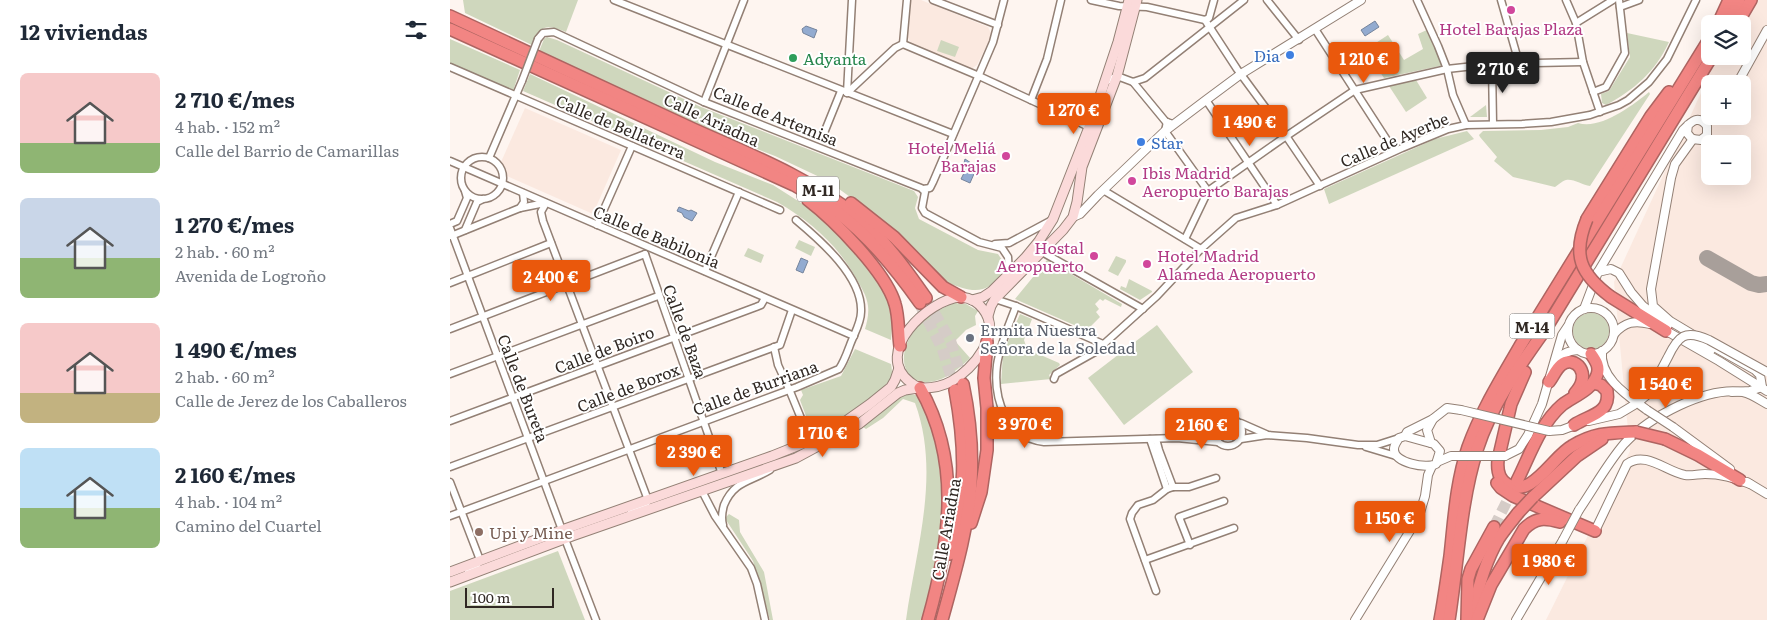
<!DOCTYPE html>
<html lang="es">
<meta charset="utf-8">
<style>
:root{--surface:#fff;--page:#f2f2f3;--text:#1f2937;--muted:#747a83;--accent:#ea580c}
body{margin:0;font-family:Literata,serif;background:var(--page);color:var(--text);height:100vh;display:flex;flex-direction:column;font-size:19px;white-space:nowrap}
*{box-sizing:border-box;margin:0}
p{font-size:16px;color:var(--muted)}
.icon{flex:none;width:28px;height:28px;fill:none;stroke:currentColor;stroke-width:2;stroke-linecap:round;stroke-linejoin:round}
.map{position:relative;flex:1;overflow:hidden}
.details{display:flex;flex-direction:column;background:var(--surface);width:450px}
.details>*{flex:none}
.fabs{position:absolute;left:1251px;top:15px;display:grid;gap:10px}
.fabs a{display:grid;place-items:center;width:50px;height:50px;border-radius:8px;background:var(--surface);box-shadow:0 5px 20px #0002;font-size:25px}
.scale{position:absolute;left:15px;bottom:12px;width:89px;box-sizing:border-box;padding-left:5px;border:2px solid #302823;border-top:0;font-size:14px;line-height:18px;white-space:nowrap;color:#302823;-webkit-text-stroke:4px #fff;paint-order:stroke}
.price{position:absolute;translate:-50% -42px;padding:0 11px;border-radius:5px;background:var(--accent);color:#fff;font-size:16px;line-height:32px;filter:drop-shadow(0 1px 2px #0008)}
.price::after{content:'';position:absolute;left:50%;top:30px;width:15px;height:11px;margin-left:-8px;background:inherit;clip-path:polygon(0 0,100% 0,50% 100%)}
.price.active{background:#222;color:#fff}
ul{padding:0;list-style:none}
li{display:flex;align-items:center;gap:15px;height:125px;padding:0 20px}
li span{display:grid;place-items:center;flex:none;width:140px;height:100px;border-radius:8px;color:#555}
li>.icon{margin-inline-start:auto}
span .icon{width:60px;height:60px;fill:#fffc;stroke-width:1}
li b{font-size:21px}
h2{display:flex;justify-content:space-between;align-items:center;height:60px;padding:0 20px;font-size:21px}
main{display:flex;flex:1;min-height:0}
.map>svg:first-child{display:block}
.built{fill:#fbe9e0;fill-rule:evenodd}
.green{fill:#cfd7bd}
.water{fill:#93abd0;stroke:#75849c}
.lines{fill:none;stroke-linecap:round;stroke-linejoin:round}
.taxiway{stroke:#a89f9a;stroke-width:16}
.motorway-tunnel{stroke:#d5ccc7;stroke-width:11;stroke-dasharray:11 5.5;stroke-linecap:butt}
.minor-casing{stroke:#938075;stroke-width:9}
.tertiary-casing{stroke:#938075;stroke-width:10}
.secondary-casing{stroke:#938075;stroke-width:11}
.motorway-casing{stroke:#ae6461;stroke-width:14}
.minor{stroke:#fff;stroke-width:6}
.tertiary{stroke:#fff;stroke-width:8}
.secondary{stroke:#fbdada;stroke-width:9}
.motorway{stroke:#f28583;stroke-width:11}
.minor-bridge-casing{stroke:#938075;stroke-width:9;stroke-linecap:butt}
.tertiary-bridge-casing{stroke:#938075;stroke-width:10;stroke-linecap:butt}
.motorway-bridge-casing{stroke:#ae6461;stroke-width:14;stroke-linecap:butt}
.minor-bridge{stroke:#fff;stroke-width:6}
.tertiary-bridge{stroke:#fff;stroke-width:8}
.motorway-bridge{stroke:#f28583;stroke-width:11}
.hotel-dot{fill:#d1479c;stroke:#fff;stroke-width:2}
.shop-dot{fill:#3f7fe0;stroke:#fff;stroke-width:2}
.leisure-dot{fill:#2e9e5b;stroke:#fff;stroke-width:2}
.worship-dot{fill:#6b7280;stroke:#fff;stroke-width:2}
.education-dot{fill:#8d6e63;stroke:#fff;stroke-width:2}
.labels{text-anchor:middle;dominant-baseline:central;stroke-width:4;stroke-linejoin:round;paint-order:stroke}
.shield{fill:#fff;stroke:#6e6865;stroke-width:1}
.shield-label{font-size:15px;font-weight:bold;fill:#302823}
.hotel-label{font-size:16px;fill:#b23c85;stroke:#fff;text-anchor:end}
.shop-label{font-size:16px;fill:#366cbe;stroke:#fff;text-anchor:end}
.leisure-label{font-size:16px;fill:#27864d;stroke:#fff;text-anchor:start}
.street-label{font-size:16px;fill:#302823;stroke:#fff}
.worship-label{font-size:16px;fill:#5b616d;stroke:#fff;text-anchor:start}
.education-label{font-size:16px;fill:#785e54;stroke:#fff;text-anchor:start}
</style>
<main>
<section class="details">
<h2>12 viviendas<svg class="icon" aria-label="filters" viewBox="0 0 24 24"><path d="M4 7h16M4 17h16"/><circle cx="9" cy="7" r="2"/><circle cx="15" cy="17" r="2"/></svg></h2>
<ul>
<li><span style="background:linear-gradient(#f6c9c9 70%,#8fb573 0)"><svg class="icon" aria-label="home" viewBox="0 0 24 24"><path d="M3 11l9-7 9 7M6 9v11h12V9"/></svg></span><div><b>2 710 €/mes</b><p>4 hab. · 152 m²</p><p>Calle del Barrio de Camarillas</p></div></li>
<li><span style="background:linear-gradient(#c9d6e8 60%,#8fb573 0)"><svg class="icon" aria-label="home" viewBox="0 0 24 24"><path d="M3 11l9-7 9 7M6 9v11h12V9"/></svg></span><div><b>1 270 €/mes</b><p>2 hab. · 60 m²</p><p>Avenida de Logroño</p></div></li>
<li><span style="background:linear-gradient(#f6c9c9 70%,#c2b280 0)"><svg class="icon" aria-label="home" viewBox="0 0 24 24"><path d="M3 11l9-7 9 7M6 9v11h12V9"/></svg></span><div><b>1 490 €/mes</b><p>2 hab. · 60 m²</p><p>Calle de Jerez de los Caballeros</p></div></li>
<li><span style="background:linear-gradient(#bfe0f5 60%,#8fb573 0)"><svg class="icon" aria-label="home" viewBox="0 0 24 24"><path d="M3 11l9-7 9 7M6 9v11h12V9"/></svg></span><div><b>2 160 €/mes</b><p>4 hab. · 104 m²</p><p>Camino del Cuartel</p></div></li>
</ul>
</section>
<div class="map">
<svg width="1317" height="620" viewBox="0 0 1317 620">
<rect width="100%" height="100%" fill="#fef5f0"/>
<g class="built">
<path d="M462,0H471L538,27L542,35L527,65L521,69L461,43L457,36L460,1Z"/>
<path d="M1294,0H1317V620H1096L1180,451L1164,282L1268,56H1292ZM1260,84H1292V116H1260ZM1260,144H1292V176H1260Z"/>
<path d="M75,108L171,150L143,214L57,176L56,169L51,162Z"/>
</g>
<g class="green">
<path d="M13,0H128L116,32C95,23 90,26 82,45L15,13Z"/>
<path d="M979,29L994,65L934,78L915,50L938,35L954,60L973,49L968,34Z"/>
<path d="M1177,33L1219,42C1205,72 1184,90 1156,105L1152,103L1151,94L1159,91L1180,57Z"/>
<path d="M97,37L107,40L251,107L464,191L468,197L465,208L469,219L528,250L548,254L552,260L553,271C537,297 521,292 496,282L407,202L378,181L325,156L243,124L88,54L94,39Z"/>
<path d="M0,39L70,70L63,91L0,63Z"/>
<path d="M491,40L509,47L505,57L487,51Z"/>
<path d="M80,74L265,162L323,185L367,213L388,232L432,286L441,307L443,319L441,340L415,329C417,322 419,314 418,306C417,296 411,287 406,278C387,244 360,221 327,202L73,91Z"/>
<path d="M966,80L977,98L956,112L939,86Z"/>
<path d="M1199,92L1200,94L1140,186C1133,185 1122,178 1116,180C1112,181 1108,185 1105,187L1063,177L1044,161L1047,157L1030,137L1029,135L1033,131L1091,130L1118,127L1128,123C1150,130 1182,106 1199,92Z"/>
<path d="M1036,105L1037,117H1020Z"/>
<path d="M1017,131L1024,139L879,204L874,189L985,139Z"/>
<path d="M349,240L365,247L361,256L345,248Z"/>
<path d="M298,248L314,255L311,263L294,256Z"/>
<path d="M666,256L676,260V262L668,276L658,271Z"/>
<path d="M597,260L672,304L671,307L655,299L653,301L650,299L645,304L649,309L646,312L650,317L639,328L642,331L640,332L565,299Z"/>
<path d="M679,279L702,291V292L690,300L670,289L671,286L676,288Z"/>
<path d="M505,303L516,304L528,311L525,316L526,325L516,330L505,341L520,358C454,425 419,335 505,303Z"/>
<circle cx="1141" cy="331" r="18"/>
<path d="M570,314L582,319L574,340L577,349L609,363L610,365L599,375L601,379L551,384L553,353Z"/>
<path d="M707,325L743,372L674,425L638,378Z"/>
<path d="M405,349L441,364C442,369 443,375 440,379C432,393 377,429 362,432L350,400L353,395L351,390L391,376Z"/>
<path d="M457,394L466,395L480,415L493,471L495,523L474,620H456C466,548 491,474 465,403L453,399L433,418L416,429L413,427L451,395Z"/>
<path d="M279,514L289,520L290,532L314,572L323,620H320L303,561L276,520V517Z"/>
<path d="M108,551L135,620H0V591Z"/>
</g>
<g class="water">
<path d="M925,21L929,27L915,36L911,30Z"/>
<path d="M356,26L367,30L364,38L353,33L352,29Z"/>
<path d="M515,159L527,167L520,183L511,179L516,169L520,167L514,163Z"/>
<path d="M229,207L239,211L241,210L247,213L242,221L234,217L232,213L227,211Z"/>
<path d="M351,258L358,261L353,273L346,270Z"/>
</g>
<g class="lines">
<path class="taxiway" d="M1257,258L1301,283L1309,285L1317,284"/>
<g class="motorway-tunnel">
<path d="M476,298L501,342L513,384"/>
<path d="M470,305L492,348L505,389"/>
<path d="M1044,527L1065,485"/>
</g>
<g class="minor-casing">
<g id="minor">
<path d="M164,0L503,134"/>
<path d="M483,0L548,25"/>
<path d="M641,0L669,6L697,7L755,20L787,69L832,130L870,186"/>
<path d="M817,0L849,40"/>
<path d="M967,0L988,46L997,69L1003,95L1016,125"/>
<path d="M1051,0L1069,63"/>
<path d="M1116,0L1126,23L1133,62L1150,112"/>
<path d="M1170,7L1189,0"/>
<path d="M755,20L759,18L764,0"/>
<path d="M1126,23L1163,0"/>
<path d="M865,29L944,151"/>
<path d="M88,39L93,33L104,32L254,102L471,188L475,192L472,208L475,213L529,242L552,248L558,257L559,274"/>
<path d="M453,44L529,76L639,127"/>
<path d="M453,44L457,0"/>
<path d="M1042,64L1043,124"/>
<path d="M0,67L330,210"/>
<path d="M655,82L667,76L683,82L695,78L794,0"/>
<path d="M683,82L716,122L720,123"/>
<path d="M1143,92L1156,87L1175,53L1169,0"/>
<path d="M397,93L402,0"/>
<path d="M397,93L445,48L453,44"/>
<path d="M581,100L597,59L611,0"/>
<path d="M756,100L827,205"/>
<path d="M254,102L294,0"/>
<path d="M717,122L715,131L758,191"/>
<path d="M372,138L391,91"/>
<circle cx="32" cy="178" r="21"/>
<path d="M39,158L72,81"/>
<path d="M0,161L404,336"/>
<path d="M473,189L480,188L483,182L543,42L554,0"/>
<path d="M653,190L751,249"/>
<path d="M96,203L91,212L93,221L198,500L196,505L181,511"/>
<path d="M70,208L95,203"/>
<path d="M0,224L7,221L17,198L15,191"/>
<path d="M147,225L182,146"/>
<path d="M0,228L112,530"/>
<path d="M15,230L27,202L33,199"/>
<path d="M1,236L70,208L74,202L73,193"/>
<path d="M735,239L758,191L832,139L905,90L997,69L1042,64L1133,62"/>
<path d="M545,244L559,243L602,220"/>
<path d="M592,252L693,309"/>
<path d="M195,254L272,474"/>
<path d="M255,271L289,192"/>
<path d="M0,283L101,243"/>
<path d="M545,299L566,306L653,344"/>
<path d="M566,306C559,325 550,345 547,365C543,399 556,438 594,442L727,438L768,442"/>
<path d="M0,329L195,254"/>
<path d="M324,347L328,365L339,389L357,433L362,440"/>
<path d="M0,374L208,296"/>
<path d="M604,379L606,374L645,352L707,296L751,249L786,218L827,205L952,148L998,129L1016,125L1072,124L1101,122L1140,115L1169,105L1178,100L1199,82L1217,59L1246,0"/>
<circle cx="778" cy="432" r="14"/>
<path d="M0,421L306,307L311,305L315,298"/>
<path d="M791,423L816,434"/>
<path d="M745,437L754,434L765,427"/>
<path d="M700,439L717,489"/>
<path d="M706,439L709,450L723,487"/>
<path d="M791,439L817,435L857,438L908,445H927L949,438"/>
<path d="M916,447L946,456"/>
<path d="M0,467L330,345L342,310"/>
<path d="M0,482L30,560L26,567L18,571"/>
<path d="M252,491L265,516L301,568L307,584L315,620"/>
<path d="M0,516L347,387L389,369C394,362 397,353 400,345C404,334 411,323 411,312C413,277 370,240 346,220"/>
<path d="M273,525C271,518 272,512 274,505C284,481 300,482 320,470"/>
<path d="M115,539L146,620"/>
<path d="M740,545L729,517L774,501"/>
<path d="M695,560L784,528"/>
<path d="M706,591L680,519L682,513L688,505L703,500L717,489L723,487H739L766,478"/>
</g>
</g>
<g class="tertiary-casing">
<g id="tertiary">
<path d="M1287,84L1317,30"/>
<path d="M1243,139L1225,164L1221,178L1201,289L1203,306L1220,321L1245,336"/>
<path d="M623,217L630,214L648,195L715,131L756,100L791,74L911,0"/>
<path d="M1148,272L1161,269L1169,273L1181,292L1193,306L1218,325"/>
<circle cx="1141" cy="331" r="23"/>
<path d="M1134,309L1148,272L1233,130C1241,122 1248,114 1257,126V135L1251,140L1242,139L1237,133L1238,125"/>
<path d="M1213,329L1269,361L1317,391"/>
<path d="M1164,334C1175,322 1184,320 1200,324"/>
<path d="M1239,337L1261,350"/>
<path d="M1257,343L1305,370L1310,375L1312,387L1300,391L1282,392"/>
<path d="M1152,351C1149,378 1178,396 1197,410"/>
<path d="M1105,363C1111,354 1117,351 1128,350"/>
<path d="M1191,400L1197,395L1205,383"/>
<path d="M1139,421L1169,414L1184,405"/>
<path d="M1223,427L1280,469"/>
<path d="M1099,431L1112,430L1128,424"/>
<path d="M955,436L984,444L990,451L986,464C977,469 943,463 944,449C944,445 947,441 949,438Z"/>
<path d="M955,436L957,432L983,419L997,408L1011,410"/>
<path d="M981,443L977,430L983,419"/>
<path d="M1055,456L1069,449L1078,435L1092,404L1112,335L1118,326"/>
<path d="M987,462L1001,456H1008"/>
<path d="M1297,482L1317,494"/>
<path d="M1129,510C1144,488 1157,464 1174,444C1199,417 1256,386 1293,392C1302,394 1310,400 1317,404"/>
<path d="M1145,531L1177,464C1195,450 1217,472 1235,475C1242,476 1248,474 1255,474C1270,474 1286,478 1300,484"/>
<path d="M905,620L969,516L975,496L978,475L982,466"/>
<path d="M1066,620L1113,540"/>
</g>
</g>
<g class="secondary-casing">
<g id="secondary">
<path d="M511,297C520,298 528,302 533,309C553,334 523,369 502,381C493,386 483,388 473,388C467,388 464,385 460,382C422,353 478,299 511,297Z"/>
<path d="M522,300L533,297L542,291L575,258L589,241L603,219L643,117L668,42L679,0"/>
<path d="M538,316L541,306L545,299L613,230L623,217L627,202L632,167L667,76L687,0"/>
<path d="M0,572L112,530L322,456L362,440L396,421L420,404L441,387L445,380L449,368"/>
<path d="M0,582L122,536L346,458L409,424L448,393L455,390L468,388"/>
</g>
</g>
<g class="motorway-casing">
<g id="motorway">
<path d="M0,16C81,53 161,91 241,128C296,153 357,176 405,215C434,238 455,268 476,298"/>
<path d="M1268,24L1279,0"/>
<path d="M1279,24L1289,0"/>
<path d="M1287,24L1301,0"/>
<path d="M0,29L344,185C358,193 373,202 387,212C420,237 446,269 470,303"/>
<path d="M358,200C384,220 436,272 445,304C449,317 448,332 450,346"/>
<path d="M401,203L444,237L493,287L511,297"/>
<path d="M1137,219L1201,116L1219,92"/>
<path d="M1161,297L1216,331"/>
<path d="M1075,372L1061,404L1048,460C1047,470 1048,479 1057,484C1081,500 1103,456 1122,446C1145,432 1160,433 1186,432"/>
<path d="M1099,382C1103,377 1106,369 1111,365C1125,354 1143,374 1125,393"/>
<path d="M470,388C512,462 500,542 478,620"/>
<path d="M1124,425C1139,415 1161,414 1157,391L1151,385L1143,383"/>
<path d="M1215,439L1248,455L1290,480"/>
<path d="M1067,481C1080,455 1090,424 1112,405C1124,396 1142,390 1147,375C1150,367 1146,361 1141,354"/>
<path d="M1047,483L1051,488L1063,496L1145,531"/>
<path d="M1083,497L1127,456L1152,439"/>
<path d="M521,523L531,492L537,450V408L534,378L537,342"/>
<path d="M500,554C516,495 516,449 505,390"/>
<path d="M1023,613C1028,587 1036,560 1049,538C1055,529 1062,521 1068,513"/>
<path d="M492,620C504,576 518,530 521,484C523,450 520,417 513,384"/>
<path d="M990,620C994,599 997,577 1000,556C1004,520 1006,482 1018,447C1031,411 1051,379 1070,346L1260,38"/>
<path d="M999,620C1008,564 1010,504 1027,450C1041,406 1069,366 1095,330L1262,56"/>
<path d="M1017,620L1018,579L1021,569L1044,527"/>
<path d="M1027,620L1041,585L1074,529C1086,517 1095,518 1110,522"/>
</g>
</g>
<use href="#minor" class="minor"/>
<use href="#tertiary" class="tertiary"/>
<use href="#secondary" class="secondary"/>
<use href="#motorway" class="motorway"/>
<g class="minor-bridge-casing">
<path id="minor-bridge" d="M72,81L88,39"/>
</g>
<g class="tertiary-bridge-casing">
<g id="tertiary-bridge">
<path d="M1205,383C1209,374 1213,366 1218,357C1228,336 1235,329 1259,340L1317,372"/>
<path d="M1011,410L1099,431"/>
<path d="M1197,410L1223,427"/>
<path d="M1008,456H1055"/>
<path d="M1113,540L1129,510"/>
</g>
</g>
<g class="motorway-bridge-casing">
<g id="motorway-bridge">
<path d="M1137,219C1122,255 1130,274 1161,297"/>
<path d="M1186,432L1215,439"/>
<path d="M1068,513L1083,497"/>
</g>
</g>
<use href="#minor-bridge" class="minor-bridge"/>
<use href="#tertiary-bridge" class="tertiary-bridge"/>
<use href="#motorway-bridge" class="motorway-bridge"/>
</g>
<g class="hotel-dot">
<circle cx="1061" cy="10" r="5"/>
<circle cx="556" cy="156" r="5"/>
<circle cx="682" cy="181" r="5"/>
<circle cx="644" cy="256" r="5"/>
<circle cx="697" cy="264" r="5"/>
</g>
<g class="shop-dot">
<circle cx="840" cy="55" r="5"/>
<circle cx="691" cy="142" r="5"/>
</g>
<circle class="leisure-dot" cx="343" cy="58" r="5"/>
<circle class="worship-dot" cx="520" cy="338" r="5"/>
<circle class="education-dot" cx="29" cy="532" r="5"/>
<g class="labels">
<g class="shield">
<rect x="347" y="176.5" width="42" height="25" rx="4"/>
<rect x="1059.5" y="313.5" width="45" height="25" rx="4"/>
</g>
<g class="shield-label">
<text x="368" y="189">M-11</text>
<text x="1082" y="326">M-14</text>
</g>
<g class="hotel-label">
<text x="1061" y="28" text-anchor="middle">Hotel Barajas Plaza</text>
<text x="546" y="147">Hotel Meliá<tspan x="546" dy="18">Barajas</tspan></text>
<text x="692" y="172" text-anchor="start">Ibis Madrid<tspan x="692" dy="18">Aeropuerto Barajas</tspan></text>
<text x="634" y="247">Hostal<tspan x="634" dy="18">Aeropuerto</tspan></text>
<text x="707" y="255" text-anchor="start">Hotel Madrid<tspan x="707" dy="18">Alameda Aeropuerto</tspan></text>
</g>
<g class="shop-label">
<text x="830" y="55">Dia</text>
<text x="701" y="142" text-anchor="start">Star</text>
</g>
<g class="leisure-label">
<text x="353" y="58">Adyanta</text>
</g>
<g class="street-label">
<text transform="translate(326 115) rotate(22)">Calle de Artemisa</text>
<text transform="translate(262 119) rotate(25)">Calle Ariadna</text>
<text transform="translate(171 126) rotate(23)">Calle de Bellaterra</text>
<text transform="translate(944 139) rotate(-23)">Calle de Ayerbe</text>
<text transform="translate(207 236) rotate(23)">Calle de Babilonia</text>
<text transform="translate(236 331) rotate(70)">Calle de Baza</text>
<text transform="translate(154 349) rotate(-21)">Calle de Boiro</text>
<text transform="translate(178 387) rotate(-21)">Calle de Borox</text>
<text transform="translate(305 387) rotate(-20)">Calle de Burriana</text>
<text transform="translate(74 388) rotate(69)">Calle de Bureta</text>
<text transform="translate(495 529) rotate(-80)">Calle Ariadna</text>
</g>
<g class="worship-label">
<text x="530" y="329">Ermita Nuestra<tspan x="530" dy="18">Señora de la Soledad</tspan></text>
</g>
<g class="education-label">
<text x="39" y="532">Upi y Mine</text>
</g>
</g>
</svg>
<div class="fabs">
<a><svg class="icon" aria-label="layers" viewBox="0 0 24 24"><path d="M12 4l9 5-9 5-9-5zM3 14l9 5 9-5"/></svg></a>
<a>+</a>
<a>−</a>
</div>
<div class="scale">100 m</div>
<b class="price" style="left:914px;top:84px">1 210 €</b>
<b class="price active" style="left:1053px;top:94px">2 710 €</b>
<b class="price" style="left:624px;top:135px">1 270 €</b>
<b class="price" style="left:800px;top:147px">1 490 €</b>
<b class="price" style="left:101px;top:302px">2 400 €</b>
<b class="price" style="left:1216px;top:409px">1 540 €</b>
<b class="price" style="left:575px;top:449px">3 970 €</b>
<b class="price" style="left:752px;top:450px">2 160 €</b>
<b class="price" style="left:373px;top:458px">1 710 €</b>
<b class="price" style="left:244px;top:477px">2 390 €</b>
<b class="price" style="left:940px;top:543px">1 150 €</b>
<b class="price" style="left:1099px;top:586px">1 980 €</b>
</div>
</main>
